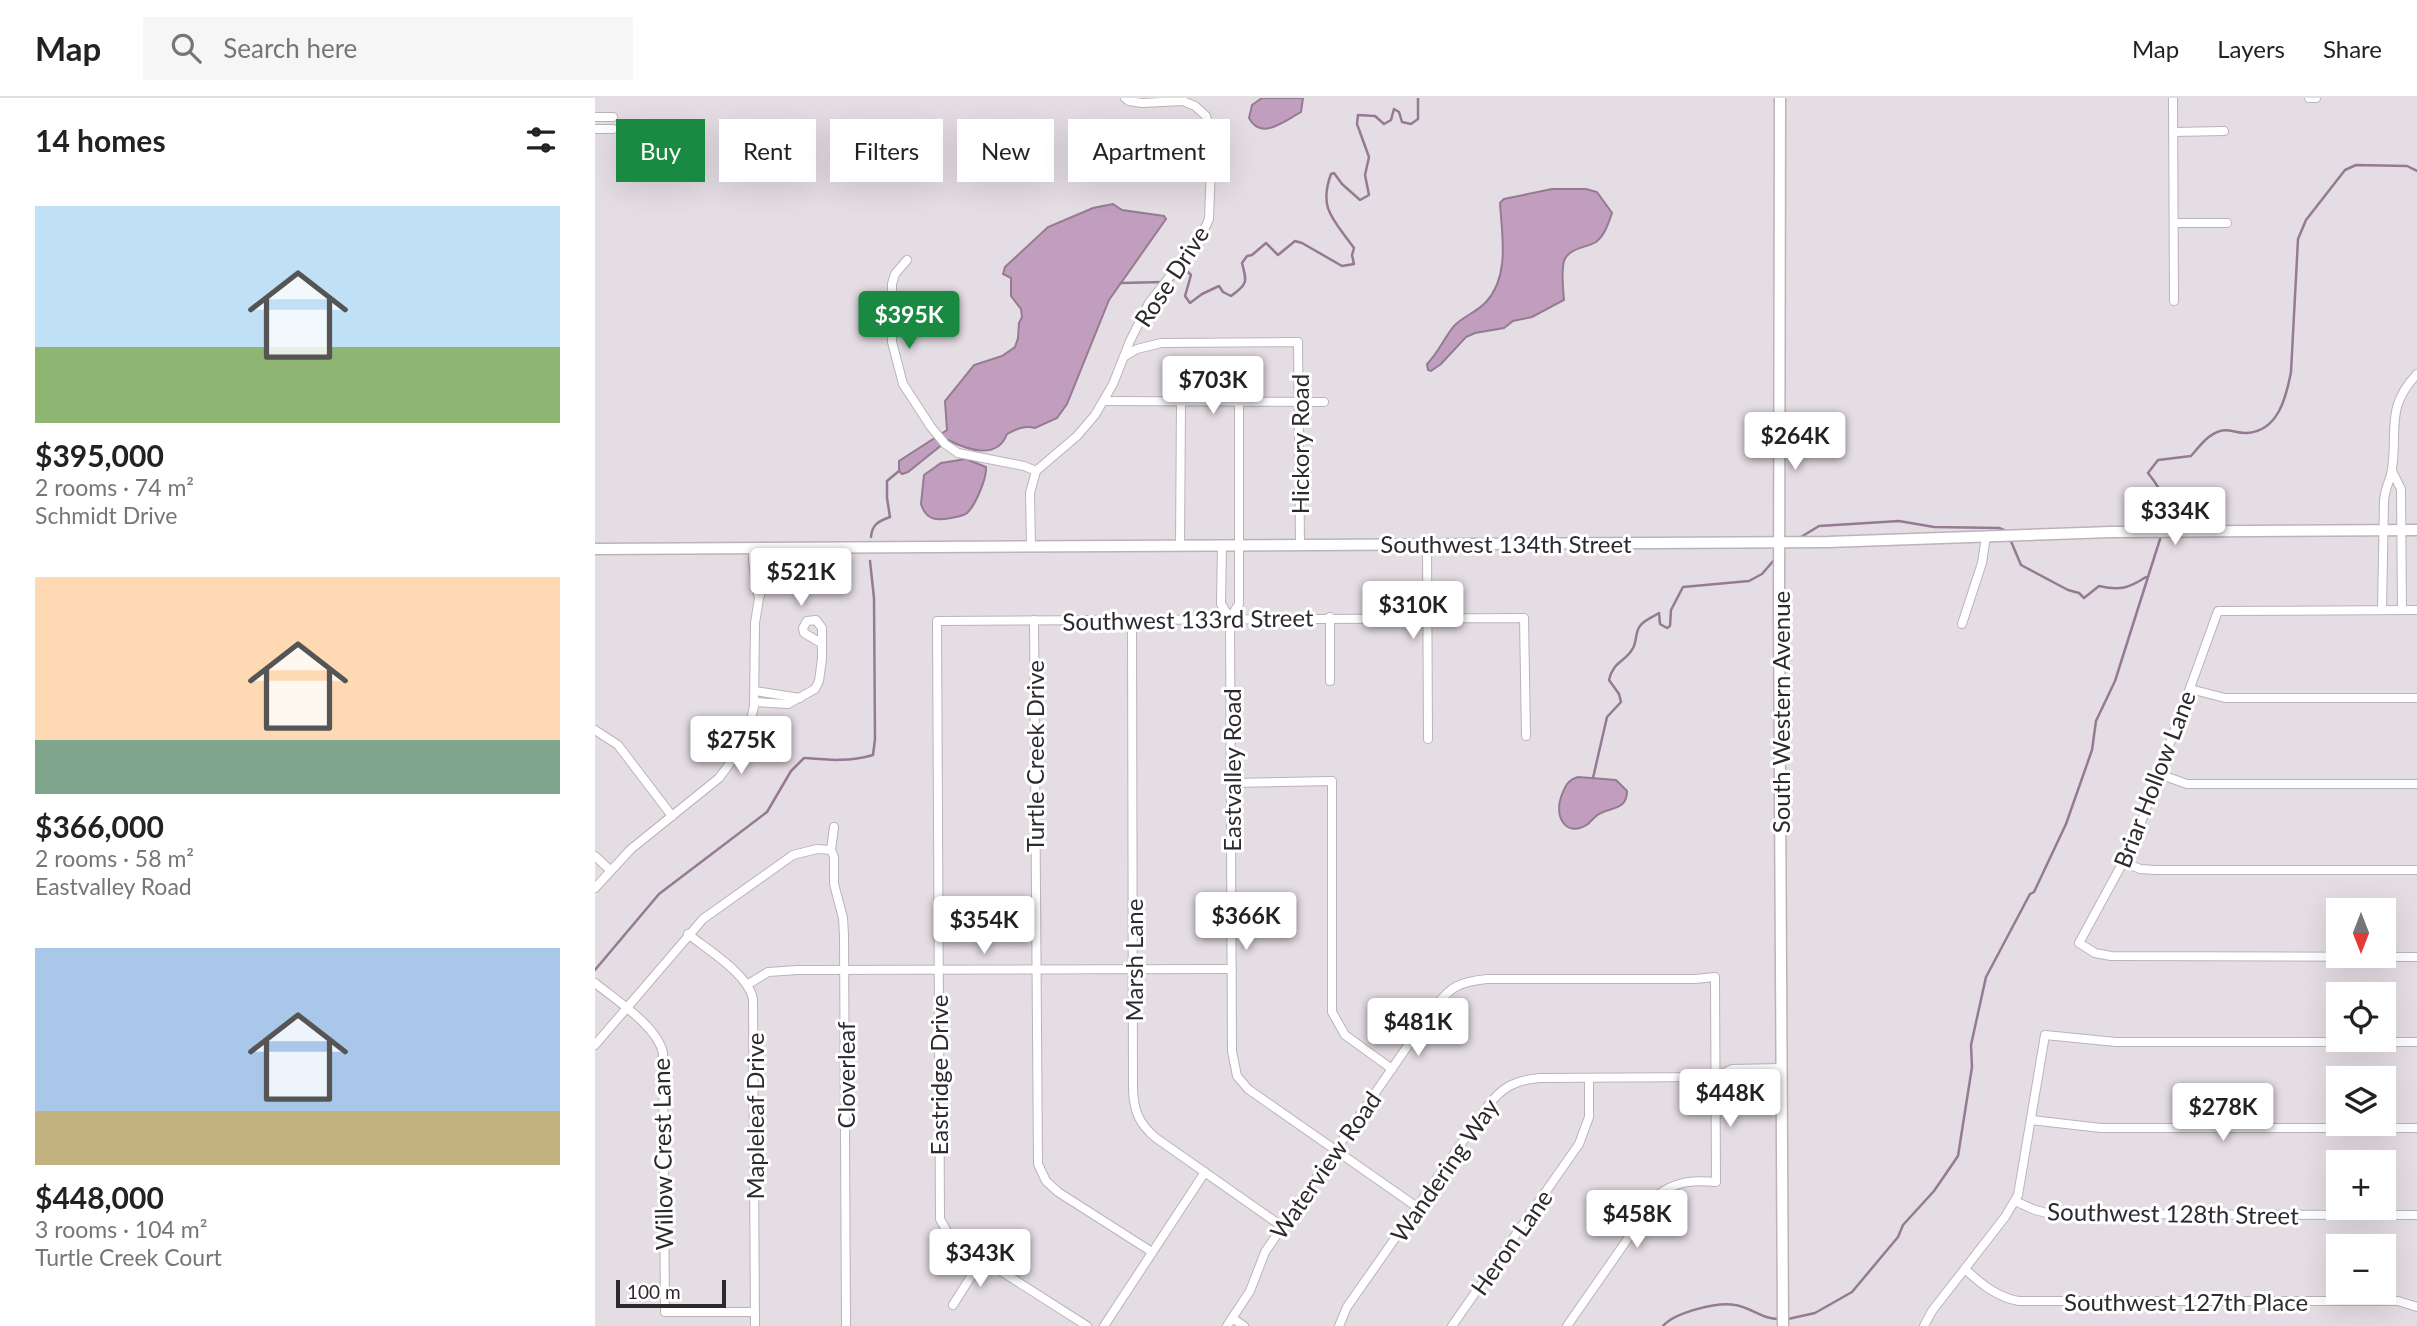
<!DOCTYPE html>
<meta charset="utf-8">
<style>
:root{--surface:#fff;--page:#f6f6f6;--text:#222;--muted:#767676;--line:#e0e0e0;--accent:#1a8a43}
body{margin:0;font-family:Lato,sans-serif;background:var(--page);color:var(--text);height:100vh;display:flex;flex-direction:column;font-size:26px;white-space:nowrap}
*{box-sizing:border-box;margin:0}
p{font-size:23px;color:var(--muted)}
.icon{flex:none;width:38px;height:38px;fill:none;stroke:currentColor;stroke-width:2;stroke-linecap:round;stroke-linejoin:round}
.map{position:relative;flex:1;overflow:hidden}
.sheet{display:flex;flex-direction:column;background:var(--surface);width:595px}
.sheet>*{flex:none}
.hud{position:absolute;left:21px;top:21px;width:665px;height:63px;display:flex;gap:14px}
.needle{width:46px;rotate:180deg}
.fabs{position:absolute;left:1731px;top:800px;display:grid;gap:14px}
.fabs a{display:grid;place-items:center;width:70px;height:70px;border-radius:0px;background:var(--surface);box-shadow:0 7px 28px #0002;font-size:35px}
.scale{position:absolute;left:21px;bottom:18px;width:110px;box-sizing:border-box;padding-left:7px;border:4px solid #2d2a2d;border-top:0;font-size:19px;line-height:24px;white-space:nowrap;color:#2d2a2d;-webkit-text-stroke:5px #fff;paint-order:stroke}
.price{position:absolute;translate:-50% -60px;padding:0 16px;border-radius:7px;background:#fff;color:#222;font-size:23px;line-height:46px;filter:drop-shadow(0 2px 4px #0008)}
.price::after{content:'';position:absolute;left:50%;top:42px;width:21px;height:16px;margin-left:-10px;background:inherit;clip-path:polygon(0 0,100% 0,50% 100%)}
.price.on{background:var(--accent);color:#fff}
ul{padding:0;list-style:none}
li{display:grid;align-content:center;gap:14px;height:371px;padding:0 35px}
li span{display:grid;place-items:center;height:217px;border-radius:0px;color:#555}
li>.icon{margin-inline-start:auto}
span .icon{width:126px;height:126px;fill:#fffc;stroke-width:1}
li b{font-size:30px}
h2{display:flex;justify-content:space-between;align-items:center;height:84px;padding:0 35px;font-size:30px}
.tag{padding:0 24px;border-radius:0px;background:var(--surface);box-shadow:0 7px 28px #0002;font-size:24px;line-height:63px}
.tag.on{background:var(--accent);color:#fff}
header{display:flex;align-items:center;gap:42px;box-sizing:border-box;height:98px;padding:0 35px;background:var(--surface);border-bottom:2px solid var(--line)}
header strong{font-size:33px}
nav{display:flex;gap:38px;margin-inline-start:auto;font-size:24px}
.search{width:490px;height:63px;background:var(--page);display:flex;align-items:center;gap:18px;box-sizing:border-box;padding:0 24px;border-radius:0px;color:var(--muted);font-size:26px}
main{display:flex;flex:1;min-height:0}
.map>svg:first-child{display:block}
.water{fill:#c29ebe;stroke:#957b92;stroke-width:2}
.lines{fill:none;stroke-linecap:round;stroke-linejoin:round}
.stream{stroke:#957b92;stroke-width:2.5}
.minor-casing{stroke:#bbb3ba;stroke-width:10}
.secondary-casing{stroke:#bbb3ba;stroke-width:13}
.minor{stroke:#fff;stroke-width:8}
.secondary{stroke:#fff;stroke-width:10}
.labels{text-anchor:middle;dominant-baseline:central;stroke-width:6;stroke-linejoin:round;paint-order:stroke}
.street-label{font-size:24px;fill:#2d2a2d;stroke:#fff}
</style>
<header>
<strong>Map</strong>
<div class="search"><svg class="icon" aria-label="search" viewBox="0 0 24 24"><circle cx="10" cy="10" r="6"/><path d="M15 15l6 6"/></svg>Search here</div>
<nav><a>Map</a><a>Layers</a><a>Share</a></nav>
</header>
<main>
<section class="sheet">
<h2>14 homes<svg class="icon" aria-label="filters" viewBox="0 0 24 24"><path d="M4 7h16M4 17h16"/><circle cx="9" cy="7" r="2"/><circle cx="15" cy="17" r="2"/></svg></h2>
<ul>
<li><span style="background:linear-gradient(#bfe0f5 65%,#8fb573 0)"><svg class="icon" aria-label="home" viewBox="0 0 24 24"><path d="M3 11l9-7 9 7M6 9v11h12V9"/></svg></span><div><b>$395,000</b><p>2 rooms · 74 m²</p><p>Schmidt Drive</p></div></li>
<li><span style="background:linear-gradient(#ffd9b3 75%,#7fa58c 0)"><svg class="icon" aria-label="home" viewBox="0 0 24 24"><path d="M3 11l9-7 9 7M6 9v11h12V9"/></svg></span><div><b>$366,000</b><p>2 rooms · 58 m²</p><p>Eastvalley Road</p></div></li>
<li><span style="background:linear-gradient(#a9c7e8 75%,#c2b280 0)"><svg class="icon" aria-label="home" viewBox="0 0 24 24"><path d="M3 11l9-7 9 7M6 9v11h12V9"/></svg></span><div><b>$448,000</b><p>3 rooms · 104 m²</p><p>Turtle Creek Court</p></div></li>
</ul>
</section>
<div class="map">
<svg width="1822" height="1228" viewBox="0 0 1822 1228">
<rect width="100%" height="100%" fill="#e5dde4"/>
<g class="water">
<path d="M667,0H708L706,14C690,23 666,43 654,20L657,7Z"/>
<path d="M957,91H991L1002,94L1017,115C1013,126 1010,137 1001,144C991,150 973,150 969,163C966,175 968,190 969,202L937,219L918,223L909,230L880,235L871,239L846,266L836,273L833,272L832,266C844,254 850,238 860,227C869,218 882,214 891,204C915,178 907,138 905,105L909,101Z"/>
<path d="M518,106L527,112L569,118L571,121L514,202L472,306L462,320L440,330C430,327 421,331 412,336C402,363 371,351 353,342L313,374L307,376L304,373V363L352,332L350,303L379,267L407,258L420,249L423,240L424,225L427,219L426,211L416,198V180L408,176L410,169L453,129L498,110Z"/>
<path d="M371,361L391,369C392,380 380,408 372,415C369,418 361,419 356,420C341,423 331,422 326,406L329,377L346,365Z"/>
<path d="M983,679L1021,682L1032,693C1032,711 1019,709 1006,715C1001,717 997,722 993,726C971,741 959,718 966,699C970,689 972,682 983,679Z"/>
</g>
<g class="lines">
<g class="stream">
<path d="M575,183L593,174L596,177L590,198L595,205L607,196L624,188L628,194L636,198C653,186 652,184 647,165L652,158L657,157L671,145L683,157L700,143L707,145L747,168L759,166L757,157L759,150C739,122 723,111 736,76L739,75L747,86L765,102L774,97L770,77L774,59L762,26L763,17L780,18L789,26L796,22L799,11L804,14L807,24L816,26L823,21V0"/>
<path d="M526,185L568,184"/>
<path d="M1567,431C1572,405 1570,396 1553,375L1563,362L1596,358C1604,349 1612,337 1625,333C1634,330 1642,336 1652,335C1683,333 1691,300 1696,274L1703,141L1711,122L1750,72L1761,67L1812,68L1822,73"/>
<path d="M276,439C277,426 284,423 295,419L292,400V383L304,373"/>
<path d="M1206,439L1224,428L1304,423L1339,429L1404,430L1411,433"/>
<path d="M1415,441L1426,467L1473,492L1484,495L1489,500L1504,488C1525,493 1534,490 1551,479"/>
<path d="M998,680L1012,619L1026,604L1024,596L1014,582C1018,563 1031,564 1038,550C1042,543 1040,534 1045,528C1049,522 1058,519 1064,515L1065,526L1072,530L1075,528L1076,512L1088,489L1154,483L1167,476L1179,462"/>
<path d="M0,872L64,796L172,714L196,673L209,660C233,662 255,664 278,657L280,641L279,500L275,463"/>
<path d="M1193,1221L1220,1215L1257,1194L1303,1139L1308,1127L1339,1093L1363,1058L1377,969L1376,947L1391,879L1435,796L1439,794L1471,726L1497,652L1501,623L1520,583L1566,438"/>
<path d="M1068,1228C1080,1214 1122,1204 1140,1207C1156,1209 1167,1222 1186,1221"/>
</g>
<g class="minor-casing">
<g id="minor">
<path d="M1578,0L1579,203"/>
<path d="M1714,0H1721"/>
<path d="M0,19H18"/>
<path d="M0,31H18"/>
<path d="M1578,34L1629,33"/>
<path d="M1579,125H1632"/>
<path d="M312,162L300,176L297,186V244L308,286L336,329L350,346L363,355L429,368L441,373"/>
<path d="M530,258L542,251L566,245L703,244L705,447"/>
<path d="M509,303L729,304"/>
<path d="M1797,373L1806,391L1807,512"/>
<path d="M832,445L833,641"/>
<path d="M627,447L626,506L635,520L637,953L642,978L653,991L822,1109"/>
<path d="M585,448L586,304"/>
<path d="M436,449L435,395L441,373L482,338L500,317L518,286L535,243L554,205L606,139L614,121L617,39L611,18L600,8L588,3L547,5L534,3L530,0"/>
<path d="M158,451V463L163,497"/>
<path d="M1787,512L1789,403C1790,388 1796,382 1797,371C1803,331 1790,310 1822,276"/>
<path d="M1822,512L1623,513L1539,744L1484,845L1500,855L1516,858L1822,859"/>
<path d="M735,519V583"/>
<path d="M635,520L644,506V304"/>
<path d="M537,521L538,992C539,1013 544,1026 561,1040L688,1129"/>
<path d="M439,522L443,1066L451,1083L463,1094L557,1154"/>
<path d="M1367,526L1387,465L1391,438"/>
<path d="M1595,591L1630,600H1822"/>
<path d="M160,593L205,600"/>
<path d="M160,604L193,606L220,591L224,583L227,561V530L221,522L212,523L208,530L209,535L226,545"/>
<path d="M0,632L23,647L77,718"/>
<path d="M1564,676L1592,686H1822"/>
<path d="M636,685L737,683V914L750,937L797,971"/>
<path d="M239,729L236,752L239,759V786L248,820L249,837L251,1228"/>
<path d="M0,758L15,772"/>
<path d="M1529,764L1545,771L1561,772H1822"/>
<path d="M0,790L36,751L124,680L147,649L155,627L159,608L160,525L164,500L170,483L172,451"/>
<path d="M93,836C113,852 153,876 158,901L160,1228"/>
<path d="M0,885C21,902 62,928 68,955L70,1214H160"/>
<path d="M152,887L173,874L203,872L637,871"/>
<path d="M0,947L108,821L198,757L222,751L236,752"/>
<path d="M1187,970L1137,971L1120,979L1135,989H1187"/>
<path d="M1436,1022L1506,1030H1822"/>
<path d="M1420,1103L1440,1112L1456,1116L1822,1117"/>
<path d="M1370,1171C1385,1185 1403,1200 1424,1203H1803L1822,1209"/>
<path d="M358,1207L387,1161"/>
<path d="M637,1220L649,1228"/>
<path d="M492,1228L362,1145L355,1139L345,1121L342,523L929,520L931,638"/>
<path d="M509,1228L610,1074"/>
<path d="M632,1228L655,1193L670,1154L839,910C856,888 864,884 892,881H1100L1120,879L1121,1084C1099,1082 1082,1083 1064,1096L972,1228"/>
<path d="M744,1228L752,1209L892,1009C907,989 920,982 945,980L1120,979"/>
<path d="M857,1228L984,1046L994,1019V980"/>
<path d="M1329,1228L1337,1213L1410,1119L1423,1097L1450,937L1521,944H1822"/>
</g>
</g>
<g class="secondary-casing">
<g id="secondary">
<path d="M1185,0L1184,512L1188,1228"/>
<path d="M0,451L1233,444L1516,434L1822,432"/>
</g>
</g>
<use href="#minor" class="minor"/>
<use href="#secondary" class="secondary"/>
</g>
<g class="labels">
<g class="street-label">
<text transform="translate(576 178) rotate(-57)">Rose Drive</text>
<text transform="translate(704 346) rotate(-90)">Hickory Road</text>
<text x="911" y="445">Southwest 134th Street</text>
<text transform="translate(593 521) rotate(-1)">Southwest 133rd Street</text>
<text transform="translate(1185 614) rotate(-90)">South Western Avenue</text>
<text transform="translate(439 658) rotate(-90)">Turtle Creek Drive</text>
<text transform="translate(636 672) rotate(-90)">Eastvalley Road</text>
<text transform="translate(1559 681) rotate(-69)">Briar Hollow Lane</text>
<text transform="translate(538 862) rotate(-90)">Marsh Lane</text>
<text transform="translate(250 977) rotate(-90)">Cloverleaf</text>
<text transform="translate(343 977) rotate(-90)">Eastridge Drive</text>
<text transform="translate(159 1018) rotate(-90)">Mapleleaf Drive</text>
<text transform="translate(67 1056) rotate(-91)">Willow Crest Lane</text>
<text transform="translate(730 1067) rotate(-55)">Waterview Road</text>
<text transform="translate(849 1072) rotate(-55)">Wandering Way</text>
<text transform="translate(1578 1115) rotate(1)">Southwest 128th Street</text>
<text transform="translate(916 1144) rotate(-55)">Heron Lane</text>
<text x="1591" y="1203">Southwest 127th Place</text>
</g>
</g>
</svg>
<div class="fabs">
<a><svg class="needle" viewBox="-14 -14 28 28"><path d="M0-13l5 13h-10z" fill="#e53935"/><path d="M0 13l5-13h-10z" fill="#767676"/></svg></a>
<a><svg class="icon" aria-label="locate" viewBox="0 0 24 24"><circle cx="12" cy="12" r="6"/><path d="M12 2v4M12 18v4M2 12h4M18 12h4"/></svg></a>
<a><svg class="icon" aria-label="layers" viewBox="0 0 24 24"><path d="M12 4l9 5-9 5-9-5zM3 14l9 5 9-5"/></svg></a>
<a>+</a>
<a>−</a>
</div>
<div class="scale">100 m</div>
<b class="price on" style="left:314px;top:253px">$395K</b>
<b class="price" style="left:618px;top:318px">$703K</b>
<b class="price" style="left:1200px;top:374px">$264K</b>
<b class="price" style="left:1580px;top:449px">$334K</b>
<b class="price" style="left:206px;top:510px">$521K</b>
<b class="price" style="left:818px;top:543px">$310K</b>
<b class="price" style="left:146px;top:678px">$275K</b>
<b class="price" style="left:651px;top:854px">$366K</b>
<b class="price" style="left:389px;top:858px">$354K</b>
<b class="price" style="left:823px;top:960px">$481K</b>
<b class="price" style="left:1135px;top:1031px">$448K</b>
<b class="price" style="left:1628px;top:1045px">$278K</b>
<b class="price" style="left:1042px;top:1152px">$458K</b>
<b class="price" style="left:385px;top:1191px">$343K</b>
<div class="hud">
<a class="tag on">Buy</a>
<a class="tag">Rent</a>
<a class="tag">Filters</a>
<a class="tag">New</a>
<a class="tag">Apartment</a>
</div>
</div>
</main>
